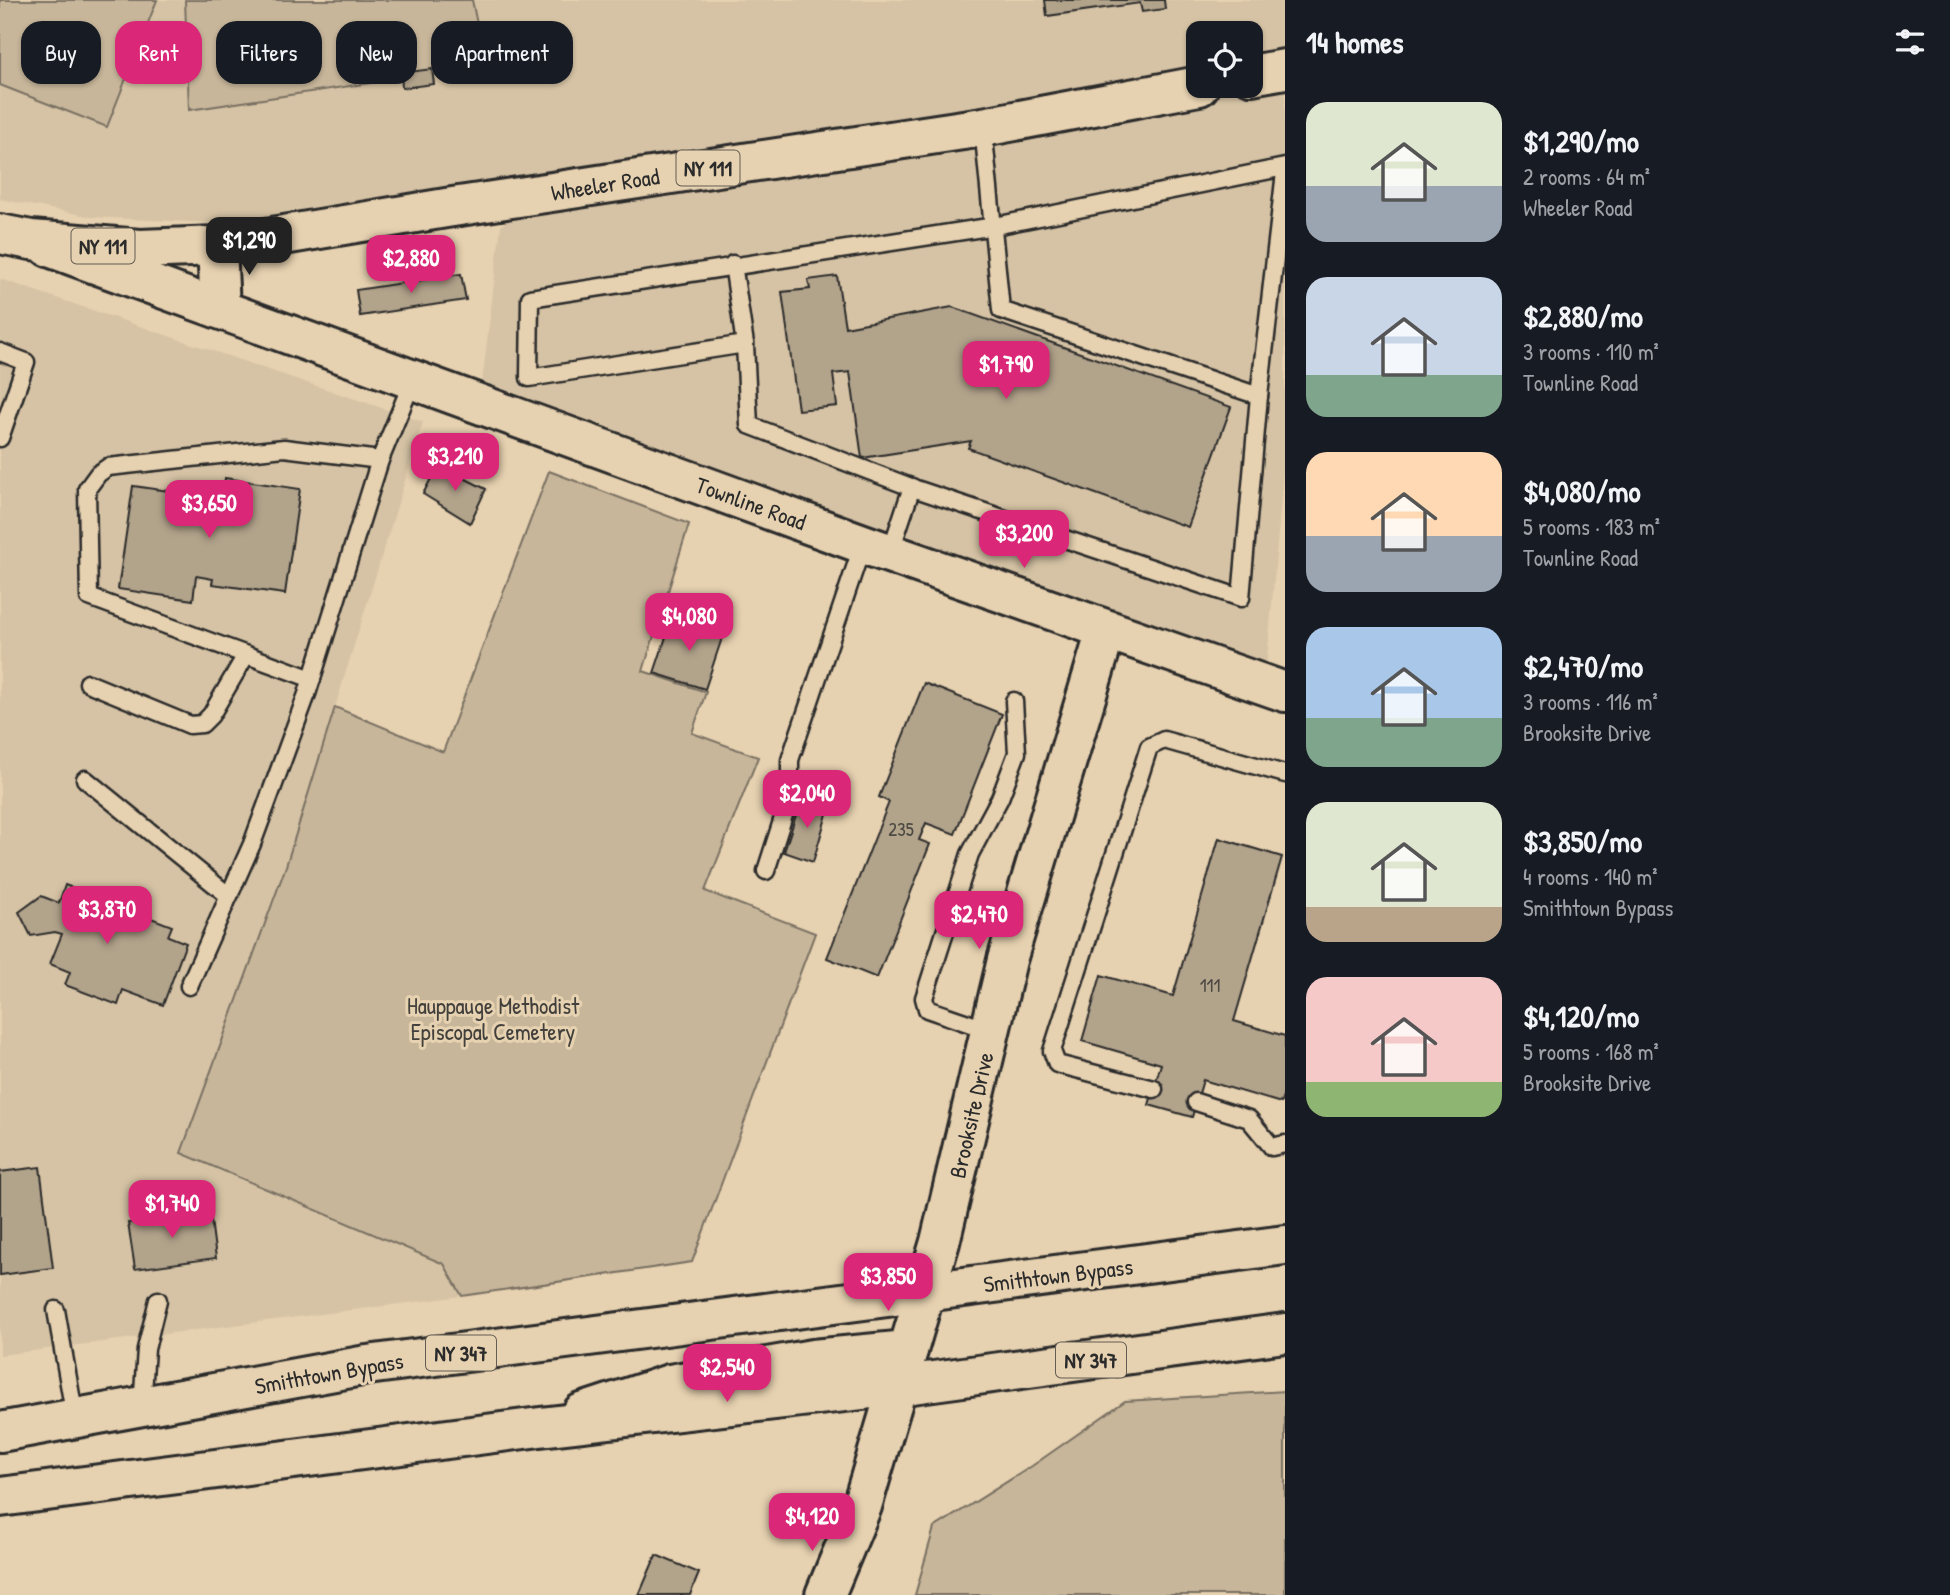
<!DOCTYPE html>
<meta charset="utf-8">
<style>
:root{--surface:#171b24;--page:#242831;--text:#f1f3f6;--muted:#9ea1a6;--accent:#db2777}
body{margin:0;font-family:"Patrick Hand",sans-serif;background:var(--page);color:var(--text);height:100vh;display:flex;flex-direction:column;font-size:26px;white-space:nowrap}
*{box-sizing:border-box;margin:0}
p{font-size:23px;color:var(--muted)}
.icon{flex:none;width:38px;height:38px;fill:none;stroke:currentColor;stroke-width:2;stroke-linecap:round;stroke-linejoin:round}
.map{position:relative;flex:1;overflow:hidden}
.panel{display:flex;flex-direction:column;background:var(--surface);width:665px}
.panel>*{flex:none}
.hud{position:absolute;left:21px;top:21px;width:665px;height:63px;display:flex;gap:14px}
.controls{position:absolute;left:1186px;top:21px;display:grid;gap:14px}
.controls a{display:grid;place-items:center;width:77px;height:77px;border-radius:14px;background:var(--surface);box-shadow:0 2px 5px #0004;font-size:35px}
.price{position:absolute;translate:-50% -60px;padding:0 16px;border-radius:14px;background:var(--accent);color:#fff;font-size:23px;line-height:46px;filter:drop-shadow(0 2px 4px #0008)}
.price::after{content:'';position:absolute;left:50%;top:42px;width:21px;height:16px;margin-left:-10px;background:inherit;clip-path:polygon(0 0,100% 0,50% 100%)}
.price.active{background:#222;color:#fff}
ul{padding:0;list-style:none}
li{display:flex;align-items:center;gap:21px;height:175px;padding:0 21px}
li span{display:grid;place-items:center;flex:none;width:196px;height:140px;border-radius:21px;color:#555}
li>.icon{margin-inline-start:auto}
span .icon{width:84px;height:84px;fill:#fffc;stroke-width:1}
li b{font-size:30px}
h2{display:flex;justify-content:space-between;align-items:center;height:84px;padding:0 21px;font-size:30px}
.pill{padding:0 24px;border-radius:21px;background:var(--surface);box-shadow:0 2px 5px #0004;font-size:24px;line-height:63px}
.pill.active{background:var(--accent);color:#fff}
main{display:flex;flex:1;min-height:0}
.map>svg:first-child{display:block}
.built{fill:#d6c3a5;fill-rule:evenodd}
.green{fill:#c7b69a;stroke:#797062;stroke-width:2}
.building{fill:#b2a38b;stroke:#2b2b2b;stroke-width:2}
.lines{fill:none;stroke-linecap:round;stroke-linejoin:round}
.lane-casing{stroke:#2b2b2b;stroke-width:21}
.secondary-casing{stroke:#2b2b2b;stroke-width:44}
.primary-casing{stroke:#2b2b2b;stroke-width:44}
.highway-casing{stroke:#2b2b2b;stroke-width:44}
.lane{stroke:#e6d1b0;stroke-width:16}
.secondary{stroke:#e6d1b0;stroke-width:38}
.primary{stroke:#e6d1b0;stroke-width:38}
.highway{stroke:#e6d1b0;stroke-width:38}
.labels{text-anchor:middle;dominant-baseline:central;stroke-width:6;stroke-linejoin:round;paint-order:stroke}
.number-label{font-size:19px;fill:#4d4943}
.shield{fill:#e6d1b0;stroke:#635d53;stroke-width:2}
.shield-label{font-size:21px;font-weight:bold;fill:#2b2b2b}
.street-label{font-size:23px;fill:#2b2b2b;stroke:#e6d1b0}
.park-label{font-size:23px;fill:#42403c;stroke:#e6d1b0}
</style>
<main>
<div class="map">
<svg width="1285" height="1595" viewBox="0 0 1285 1595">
<rect width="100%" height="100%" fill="#e6d1b0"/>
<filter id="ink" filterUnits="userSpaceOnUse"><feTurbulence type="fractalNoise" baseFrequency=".0143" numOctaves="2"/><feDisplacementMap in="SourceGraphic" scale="14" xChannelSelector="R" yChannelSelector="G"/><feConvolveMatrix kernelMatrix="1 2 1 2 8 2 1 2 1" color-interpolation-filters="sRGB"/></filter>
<g filter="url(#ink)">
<g class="built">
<path d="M0,0H1285V453L1266,671L482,383L501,226L570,167L213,223L92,217L0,199ZM1199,33H1251V86H1199Z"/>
<path d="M0,279L423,422L286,866L181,1153L444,1265L462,1296L0,1355Z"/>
</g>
<g class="green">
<path d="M0,0H157L107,127L0,85Z"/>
<path d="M185,0H472L478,29L444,72L189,110Z"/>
<path d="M549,471L689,524L643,671L706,692L692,733L758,757L705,891L815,933L692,1262L462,1296L444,1264L181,1153L286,866L335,707L443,752Z"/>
<path d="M1285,1391V1595H915L934,1528L1032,1466L1125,1401Z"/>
</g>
<g class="building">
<path d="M1045,0H1164L1165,9L1142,12L1140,3L1047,16Z"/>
<path d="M432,69L434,84L402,88L401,73Z"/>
<path d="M461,274L466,300L360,316L356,290Z"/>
<path d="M837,276L845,327L952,307L1231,407L1188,527L968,448L971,441L862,458L850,372L833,374L837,406L798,410L782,292L810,289L808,280Z"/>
<path d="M438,465L486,489L470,523L423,494Z"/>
<path d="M225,478L300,489L285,594L212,584L213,579L196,576L193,600L118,589L133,486L205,496L203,509L220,511Z"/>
<path d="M687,618L716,627L713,635L722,638L705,689L654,673L672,619L685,623Z"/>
<path d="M924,683L1002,714L955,834L926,823L919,840L930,844L877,978L827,958L889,802L879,797Z"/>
<path d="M802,797L829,807L813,862L784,852Z"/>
<path d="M1219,838L1282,857L1234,1021L1285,1036V1089L1281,1103L1203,1080L1192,1117L1149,1105L1161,1064L1082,1041L1101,975L1173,996Z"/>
<path d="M65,885L172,926L168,936L186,943L163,1005L123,990L118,1005L65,985L70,972L50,964L62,934L55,932L31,936L19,912L41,896L59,903Z"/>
<path d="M40,1167L53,1268L0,1275V1172Z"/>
<path d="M210,1212L216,1258L135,1269L128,1223Z"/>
<path d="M656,1555L699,1573L690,1595H639Z"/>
</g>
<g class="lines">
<g class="lane-casing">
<g id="lane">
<path d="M983,127L1001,310L1259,396"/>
<path d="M1285,167L995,226L530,298L529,378L745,344L749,425L916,489L1241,598L1259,396L1285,172"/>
<path d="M733,264L745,344"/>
<path d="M0,352L26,362L0,438"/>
<path d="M890,553L912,487"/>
<path d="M312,679L89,597L87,489L98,474L108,467L284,448L380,460"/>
<path d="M88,683L190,725L202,724L211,715L246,655"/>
<path d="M85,779L229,896"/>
<path d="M766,871L790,796V760L863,544"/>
<path d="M189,986L252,844L307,694L380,460L413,380"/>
<path d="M991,1031L927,1009L924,998L970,854L1000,798L1017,753L1014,701"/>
<path d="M1154,1089L1057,1064L1052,1051L1149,747L1164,740L1285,774"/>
<path d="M1196,1102L1249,1119L1272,1147L1285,1144"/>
<path d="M56,1310L75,1418"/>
<path d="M142,1407L146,1349L158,1300"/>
</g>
</g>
<g class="secondary-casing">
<g id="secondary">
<path d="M217,246L220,309"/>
<path d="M49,247L863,544L1285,692"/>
<path d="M582,1413L670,1384L813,1359L908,1350"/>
<path d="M825,1595L862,1506L940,1242L1007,960L1106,631"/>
</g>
</g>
<g class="primary-casing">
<g id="primary">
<path d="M1251,75L1285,69"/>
<path d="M0,234L31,240L140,249L217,246L446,208L983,127L1199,86"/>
</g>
</g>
<g class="highway-casing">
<g id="highway">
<path d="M0,1432L367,1365L1285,1245"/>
<path d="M0,1497L540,1427L897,1386L1285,1333"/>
</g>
</g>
<use href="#lane" class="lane"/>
<use href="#secondary" class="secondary"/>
<use href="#primary" class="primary"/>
<use href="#highway" class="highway"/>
</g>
</g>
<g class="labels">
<g class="number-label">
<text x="901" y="829">235</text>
<text x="1210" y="985">111</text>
</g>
<g class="shield">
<rect x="676.5" y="150.5" width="63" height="35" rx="5"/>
<rect x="71.5" y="228.5" width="63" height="35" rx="5"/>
<rect x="426" y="1335.5" width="70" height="35" rx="5"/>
<rect x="1056" y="1342.5" width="70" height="35" rx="5"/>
</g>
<g class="shield-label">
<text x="708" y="168">NY 111</text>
<text x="103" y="246">NY 111</text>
<text x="461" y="1353">NY 347</text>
<text x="1091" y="1360">NY 347</text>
</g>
<g class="street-label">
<text transform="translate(605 184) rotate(-9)">Wheeler Road</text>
<text transform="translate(751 503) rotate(20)">Townline Road</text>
<text transform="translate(971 1115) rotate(-77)">Brooksite Drive</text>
<text transform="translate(1058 1275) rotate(-7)">Smithtown Bypass</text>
<text transform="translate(329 1373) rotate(-10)">Smithtown Bypass</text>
</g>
<g class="park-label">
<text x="493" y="1005">Hauppauge Methodist<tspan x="493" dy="26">Episcopal Cemetery</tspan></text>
</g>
</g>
</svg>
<div class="controls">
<a><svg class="icon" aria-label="locate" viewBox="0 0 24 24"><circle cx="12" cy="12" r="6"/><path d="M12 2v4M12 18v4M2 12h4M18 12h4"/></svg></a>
</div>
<b class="price active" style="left:249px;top:277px">$1,290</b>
<b class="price" style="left:411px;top:295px">$2,880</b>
<b class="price" style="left:1006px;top:401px">$1,790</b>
<b class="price" style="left:455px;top:493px">$3,210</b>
<b class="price" style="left:209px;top:540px">$3,650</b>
<b class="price" style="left:1024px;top:570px">$3,200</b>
<b class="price" style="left:689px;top:653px">$4,080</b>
<b class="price" style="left:807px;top:830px">$2,040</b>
<b class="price" style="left:107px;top:946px">$3,870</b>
<b class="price" style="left:979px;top:951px">$2,470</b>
<b class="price" style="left:172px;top:1240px">$1,740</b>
<b class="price" style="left:888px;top:1313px">$3,850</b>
<b class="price" style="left:727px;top:1404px">$2,540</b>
<b class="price" style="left:812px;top:1553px">$4,120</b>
<div class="hud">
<a class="pill">Buy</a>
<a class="pill active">Rent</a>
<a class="pill">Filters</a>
<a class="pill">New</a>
<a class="pill">Apartment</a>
</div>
</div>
<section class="panel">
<h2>14 homes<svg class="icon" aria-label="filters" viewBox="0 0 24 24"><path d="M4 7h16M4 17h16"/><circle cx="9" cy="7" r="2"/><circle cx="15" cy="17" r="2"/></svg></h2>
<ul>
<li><span style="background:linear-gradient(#dfe7d0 60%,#9aa5b1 0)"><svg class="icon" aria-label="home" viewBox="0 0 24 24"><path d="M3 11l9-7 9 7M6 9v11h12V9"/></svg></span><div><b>$1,290/mo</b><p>2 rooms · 64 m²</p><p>Wheeler Road</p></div></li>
<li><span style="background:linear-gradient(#c9d6e8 70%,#7fa58c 0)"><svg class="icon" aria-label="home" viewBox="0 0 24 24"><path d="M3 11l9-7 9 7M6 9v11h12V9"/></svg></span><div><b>$2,880/mo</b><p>3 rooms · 110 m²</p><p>Townline Road</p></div></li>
<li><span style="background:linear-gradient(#ffd9b3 60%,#9aa5b1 0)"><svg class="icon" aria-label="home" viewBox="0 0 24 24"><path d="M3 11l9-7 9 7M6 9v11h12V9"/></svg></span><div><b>$4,080/mo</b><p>5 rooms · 183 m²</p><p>Townline Road</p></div></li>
<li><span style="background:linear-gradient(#a9c7e8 65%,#7fa58c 0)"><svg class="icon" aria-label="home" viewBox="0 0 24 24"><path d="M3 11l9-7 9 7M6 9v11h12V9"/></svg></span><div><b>$2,470/mo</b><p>3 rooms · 116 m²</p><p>Brooksite Drive</p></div></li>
<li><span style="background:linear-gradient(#dfe7d0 75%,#b9a48a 0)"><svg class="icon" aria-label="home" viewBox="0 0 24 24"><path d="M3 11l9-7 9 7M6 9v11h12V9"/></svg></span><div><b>$3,850/mo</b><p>4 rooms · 140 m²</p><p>Smithtown Bypass</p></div></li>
<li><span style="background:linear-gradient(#f6c9c9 75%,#8fb573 0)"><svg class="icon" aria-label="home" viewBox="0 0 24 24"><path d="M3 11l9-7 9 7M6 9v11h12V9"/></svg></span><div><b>$4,120/mo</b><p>5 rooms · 168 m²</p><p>Brooksite Drive</p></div></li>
</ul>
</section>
</main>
